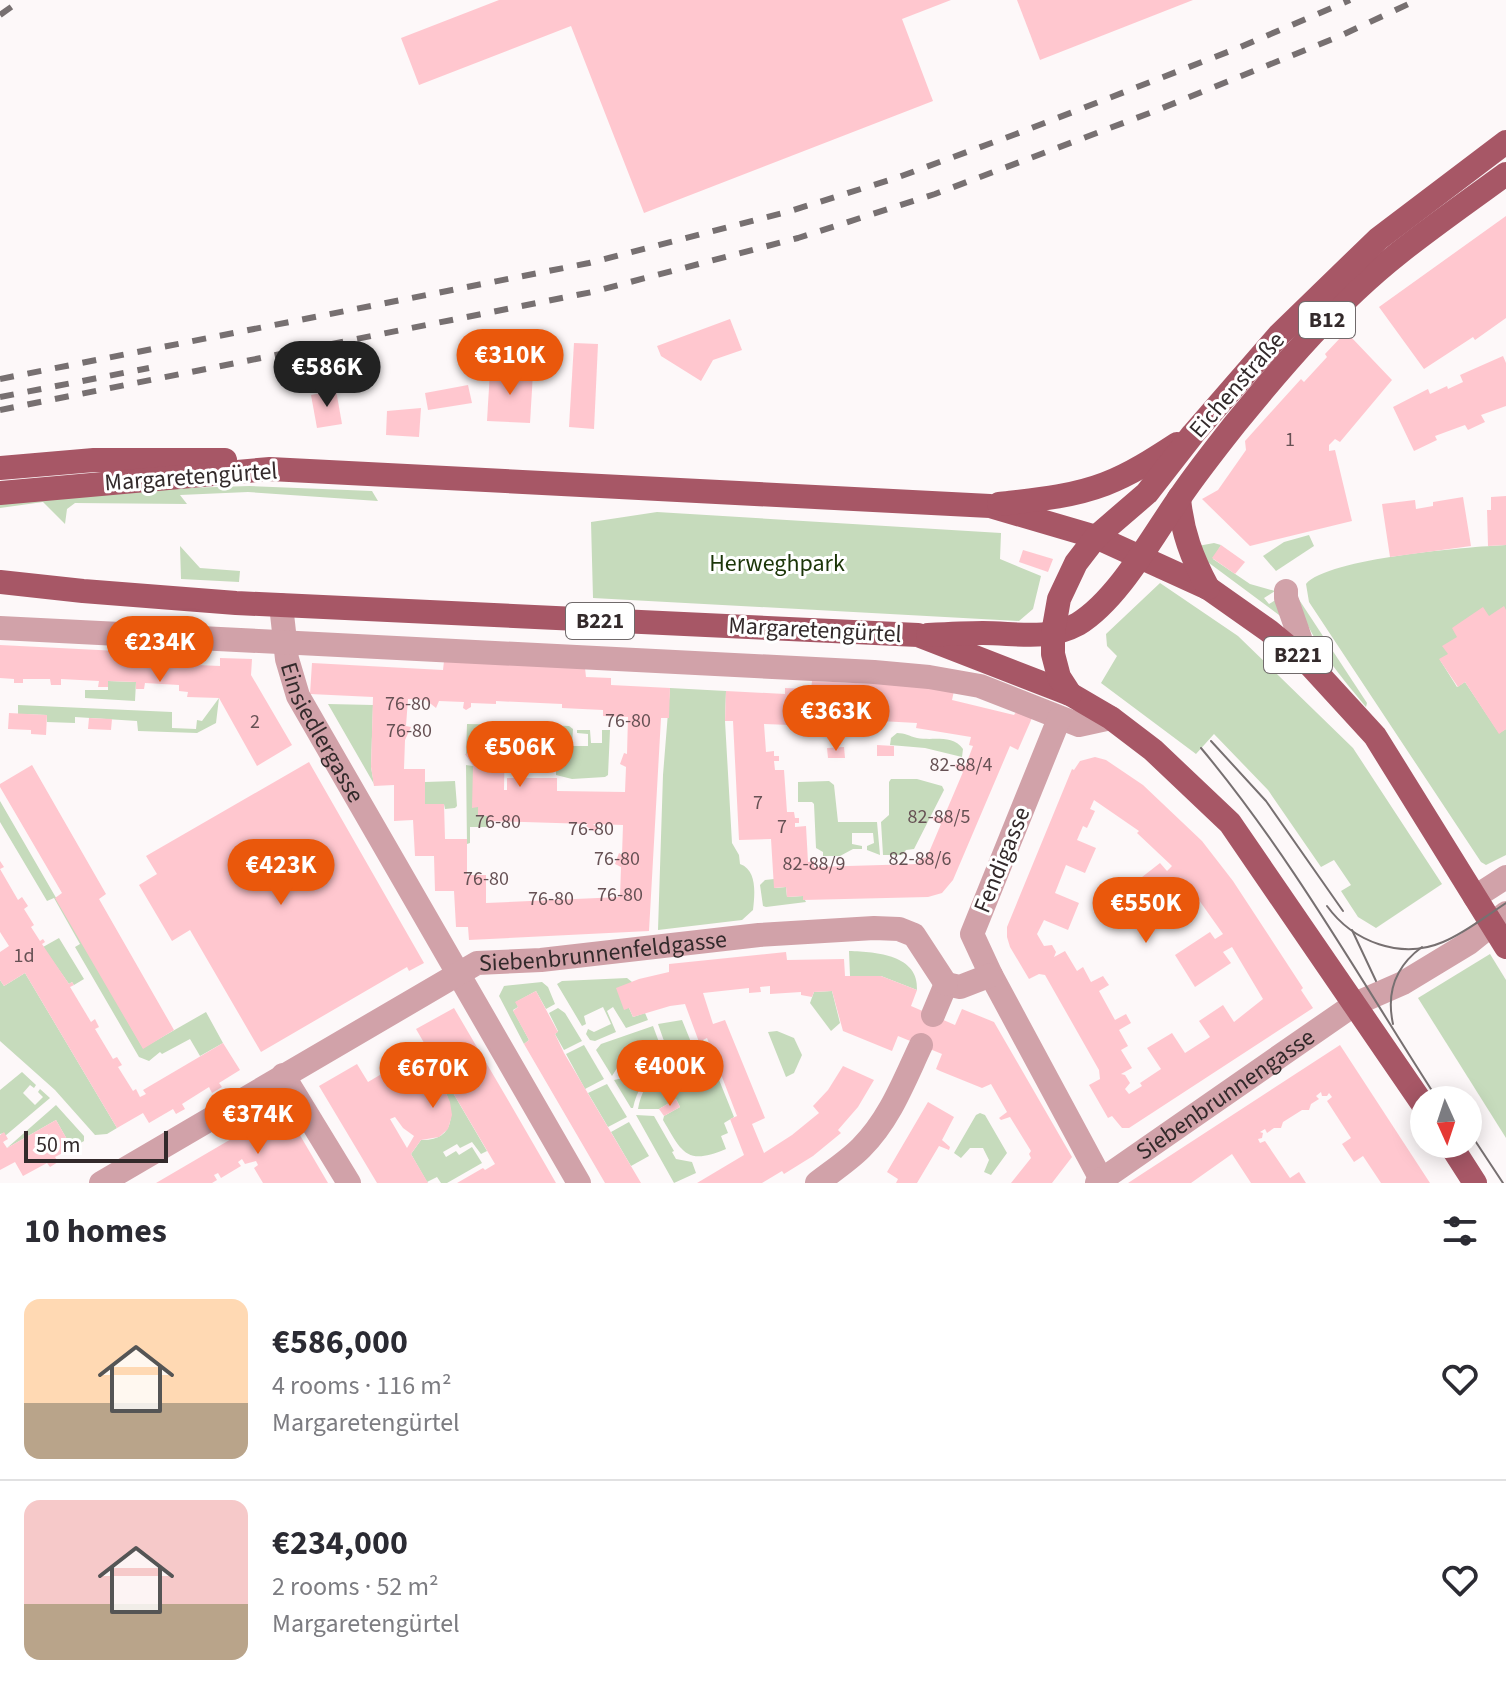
<!DOCTYPE html>
<meta charset="utf-8">
<style>
:root{--surface:#fff;--page:#f2f2f3;--text:#2b2b33;--muted:#7c7c81;--line:#e1e1e2;--accent:#ea580c}
body{margin:0;font-family:"Source Sans 3",sans-serif;background:var(--page);color:var(--text);height:100vh;display:flex;flex-direction:column;font-size:30px;white-space:nowrap}
*{box-sizing:border-box;margin:0}
p{font-size:26px;color:var(--muted)}
.icon{flex:none;width:44px;height:44px;fill:none;stroke:currentColor;stroke-width:2;stroke-linecap:round;stroke-linejoin:round}
.map{position:relative;height:1183px;overflow:hidden}
.drawer{display:flex;flex-direction:column;background:var(--surface);flex:1}
.drawer>*{flex:none}
.needle{width:52px;rotate:177deg}
.controls{position:absolute;left:1410px;top:1086px;display:grid;gap:16px}
.controls a{display:grid;place-items:center;width:72px;height:72px;border-radius:50%;background:var(--surface);box-shadow:0 4px 20px #0003;font-size:40px}
.scale{position:absolute;left:24px;bottom:20px;width:144px;box-sizing:border-box;padding-left:8px;border:4px solid #332a2b;border-top:0;font-size:22px;line-height:28px;white-space:nowrap;color:#332a2b;-webkit-text-stroke:6px #fff;paint-order:stroke}
.price{position:absolute;translate:-50% -68px;padding:0 18px;border-radius:28px;background:var(--accent);color:#fff;font-size:26px;line-height:52px;filter:drop-shadow(0 2px 4px #0008)}
.price::after{content:'';position:absolute;left:50%;top:48px;width:24px;height:18px;margin-left:-12px;background:inherit;clip-path:polygon(0 0,100% 0,50% 100%)}
.price.on{background:#222;color:#fff}
ul{padding:0;list-style:none}
li{display:flex;align-items:center;gap:24px;height:200px;padding:0 24px}
li+li{border-top:2px solid var(--line)}
li span{display:grid;place-items:center;flex:none;width:224px;height:160px;border-radius:16px;color:#555}
li>.icon{margin-inline-start:auto}
span .icon{width:96px;height:96px;fill:#fffc;stroke-width:1}
li b{font-size:34px}
h2{display:flex;justify-content:space-between;align-items:center;height:96px;padding:0 24px;font-size:34px}
.map>svg:first-child{display:block}
.green{fill:#c6dbbc}
.building{fill:#ffc7cf;fill-rule:evenodd}
.lines{fill:none;stroke-linecap:round;stroke-linejoin:round}
.minor{stroke:#d1a2a9;stroke-width:24}
.major{stroke:#a75766;stroke-width:24}
.tram{stroke:#777071;stroke-width:2}
.rail{stroke:#777071;stroke-width:6;stroke-dasharray:14 14;stroke-linecap:butt}
.labels{text-anchor:middle;dominant-baseline:central;stroke-width:6;stroke-linejoin:round;paint-order:stroke}
.number-label{font-size:20px;fill:#665154}
.shield{fill:#fff;stroke:#706a6b;stroke-width:2}
.shield-label{font-size:22px;font-weight:bold;fill:#332a2b}
.street-label{font-size:24px;fill:#332a2b;stroke:#fff}
.park-label{font-size:24px;fill:#1b3508;stroke:#fff}
</style>
<div class="map">
<svg width="1506" height="1183" viewBox="0 0 1506 1183">
<rect width="100%" height="100%" fill="#fdf8f9"/>
<g class="green">
<path d="M250,486L372,491L378,501L248,492L180,495L187,504L75,503L67,509L65,524L43,502L0,508V503L183,488Z"/>
<path d="M657,512L1001,533L1000,559L1041,576L1033,609L1019,621L593,598L591,522Z"/>
<path d="M1309,535L1314,546L1276,571L1263,556L1284,542Z"/>
<path d="M1214,543L1221,545L1213,559L1250,584L1275,591L1264,598L1269,604L1277,599L1283,618L1205,560L1198,546Z"/>
<path d="M1506,545V617L1440,660L1457,687L1465,682L1499,733L1506,729V855L1486,865L1481,862L1309,602L1306,584C1328,558 1468,547 1506,545Z"/>
<path d="M180,546L200,568L240,571L239,582L181,579Z"/>
<path d="M1160,583L1238,636L1353,748L1442,884L1376,928L1358,917L1341,891L1351,885L1334,860L1321,867L1268,790L1214,734L1196,754L1101,683L1117,656L1107,646L1106,634Z"/>
<path d="M1294,592L1367,703L1366,707C1336,671 1308,637 1294,592Z"/>
<path d="M108,681L136,682L135,701L85,698V690H108Z"/>
<path d="M670,688L726,691L725,721L732,843L739,855L740,864C757,870 755,893 753,910L742,920L658,930L663,775Z"/>
<path d="M219,698L216,723L197,733L138,731L137,721L75,717V723L47,722V715L18,714V705L172,712V728L196,729L197,720L202,721Z"/>
<path d="M328,704L373,705L371,767L374,784Z"/>
<path d="M467,724L523,725L526,728V747H504V742L513,741V730L501,729L497,732H475L474,752L466,754Z"/>
<path d="M542,725L569,726L573,729L572,746H588V734L577,733V730H590L591,743H602V730H610L608,775L605,777L572,779L556,775V749L540,748V728Z"/>
<path d="M897,733C905,733 909,736 917,738C933,741 952,734 963,749L962,757L925,748L890,745L891,738Z"/>
<path d="M466,765L473,766V807H478V815L487,816L488,827H470V843L467,844Z"/>
<path d="M891,779H917L942,786L944,790L914,849L906,850L902,855H883L881,822L889,815V782Z"/>
<path d="M455,781L457,806L455,808L445,809L444,804H425V782Z"/>
<path d="M829,781L834,785L838,822H877L880,855L867,850V846L874,843L873,833H852V844L862,846V849H853L840,856H823V852L816,848L814,804L812,802H798V782Z"/>
<path d="M0,801L143,1048L206,1012L223,1043L200,1056L190,1039L162,1054L160,1052L149,1061L139,1057L75,947L80,944L54,898L47,901L0,822Z"/>
<path d="M774,879L775,888L786,887L787,897L803,896L806,902L766,907L763,906L760,885L765,880Z"/>
<path d="M59,938L84,979L74,985L72,982L69,984L43,947Z"/>
<path d="M849,951C877,952 919,955 917,990L881,976H850Z"/>
<path d="M1490,954L1506,980V1138L1418,998Z"/>
<path d="M25,973L117,1128L107,1134L95,1135L55,1090L0,1041V980L4,986Z"/>
<path d="M627,978L632,982L629,1008L633,1017L645,1013L648,1020L626,1028L613,1007L607,1011L616,1032L595,1041L590,1040L586,1034L588,1029L594,1032L611,1024L603,1007L584,1016L586,1024L582,1026L557,984L562,981Z"/>
<path d="M542,982L548,987L555,1004L546,1009L536,991L516,1002L518,1007L513,1010L529,1040L524,1044L499,996L504,986Z"/>
<path d="M832,991L840,1023L831,1031L810,1003L814,992Z"/>
<path d="M558,1008L565,1013L582,1041L564,1050L555,1034L558,1031L549,1013Z"/>
<path d="M682,1020L693,1047L703,1040L734,1117L724,1123L728,1133L721,1136L726,1149C686,1166 682,1152 663,1120L664,1116L680,1107L676,1099L659,1109H638C641,1093 646,1084 658,1073L664,1088L668,1089L658,1065C645,1078 637,1090 633,1108H631L614,1080L628,1077L630,1068L625,1065H619L612,1076L596,1050L601,1044L653,1026L666,1061L670,1058L658,1024Z"/>
<path d="M777,1031L794,1038L802,1055L794,1073L786,1077L768,1032Z"/>
<path d="M584,1045L604,1079L585,1089L566,1054Z"/>
<path d="M22,1072L36,1085L34,1088L30,1085L23,1093L35,1105L43,1097L38,1092L40,1089L50,1098L5,1136L4,1133L0,1134V1090Z"/>
<path d="M607,1084L627,1117L608,1127L588,1093Z"/>
<path d="M449,1086L487,1151L481,1154L472,1142L460,1148L457,1144L443,1152L446,1157L456,1151L459,1155L472,1147L482,1163L447,1183H441L437,1177L427,1182L411,1154L421,1140C456,1141 455,1112 444,1088Z"/>
<path d="M56,1105L84,1136V1141L72,1148L56,1120L7,1148Z"/>
<path d="M980,1113L985,1115L1007,1153L991,1175L984,1172L989,1160L983,1148H970L961,1158L954,1153L976,1115Z"/>
<path d="M636,1115L654,1116L674,1151L672,1152L676,1159L692,1162L696,1173L674,1183Z"/>
<path d="M629,1122L649,1156L631,1166L611,1132Z"/>
</g>
<g class="building">
<path d="M499,0H951L902,19L933,101L644,213L571,26L419,85L401,38Z"/>
<path d="M1017,0H1193L1040,60Z"/>
<path d="M1506,216V318L1475,340L1473,337L1424,369L1379,307Z"/>
<path d="M730,319L742,350L713,360L701,381L661,356L657,346Z"/>
<path d="M1342,336L1351,337L1392,380L1340,442L1335,439L1329,445V451L1335,450L1352,521L1250,546L1202,499L1218,490L1246,450L1245,441L1301,379L1304,382L1327,357L1325,354Z"/>
<path d="M574,343L598,344L594,429L569,427Z"/>
<path d="M1503,356L1506,363V406L1481,415L1485,422L1468,430L1465,425L1435,436L1437,440L1414,451L1393,407L1428,389L1430,394L1447,386L1448,389L1463,382L1460,375Z"/>
<path d="M490,371L533,373L530,423L487,421Z"/>
<path d="M468,385L472,403L428,410L425,393Z"/>
<path d="M336,390L342,424L317,428L311,395Z"/>
<path d="M421,408L419,437L386,435L387,411Z"/>
<path d="M1506,496V545L1488,546L1487,510H1491V497Z"/>
<path d="M1463,497L1471,546L1390,557L1382,504L1415,500L1416,509L1433,506V502Z"/>
<path d="M1221,545L1245,562L1235,574L1212,558Z"/>
<path d="M1023,550L1053,559L1048,572L1019,562Z"/>
<path d="M1504,606L1506,610V729L1499,734L1465,682L1458,687L1439,659L1448,654L1442,646L1457,637L1452,628L1483,607L1489,616Z"/>
<path d="M0,645L197,655L196,665L220,666V658L252,659L251,675L292,745L257,766L219,698L187,697L188,692L179,691V685L145,683L144,689H136V682L108,681V687H98L99,681L61,679V685H51L50,679H23V683H14V679L0,678Z"/>
<path d="M444,661L585,668L586,677L611,678V685L670,688L669,718H661L649,931L469,940L468,927H456L454,891H435L434,856H415L413,820L394,821V785L374,786L371,767L373,697L310,694L312,663L443,670ZM408,699L426,700L436,708L439,701L464,702L463,708L466,710L471,707V703L496,704V701L562,704V708L603,710V716L628,717L627,754L624,753L620,764L626,767L625,792L557,791V778H507V790H504L505,732H474V752L465,754L473,766L472,808L478,807V815L487,816V821L588,824L586,826L595,832L598,828L593,824L623,825L622,855L619,853L615,864L621,867L620,897L486,903V875H467V839H445L444,804H425V769H404L405,740L411,727L406,726Z"/>
<path d="M812,681L919,686L954,691L952,700L1014,715L1016,712L1032,718L1018,750L1010,746L953,880L942,893L928,897L803,900V896L787,897L786,887L774,888L771,839L739,840L733,721H725L726,691L785,694V688L811,689ZM818,717L833,718V725L842,726L843,719L917,723L916,728L971,737L969,745L973,746L965,767L956,764L955,767L963,772L943,819L934,816L933,820L941,824L927,857L920,859L916,864L814,867V861L808,862L806,826L795,827V823H799V818H795L794,812H787L784,770H775L774,761H779V756H774V751L766,752L764,724L790,725L791,720L818,721Z"/>
<path d="M9,713L47,715L46,735L31,734V730L8,729Z"/>
<path d="M89,718L112,719L111,730L88,729Z"/>
<path d="M877,745L894,746V756H877Z"/>
<path d="M844,747L845,758H828L827,748Z"/>
<path d="M1095,757L1106,760L1143,785L1202,841L1233,881L1303,988L1301,990L1313,1008L1129,1128H1122L1112,1116L1108,1118L1089,1085L1100,1079L1099,1070L1045,975L1039,974L1029,979L1010,947L1007,937V927L1072,769L1074,770L1080,761ZM1094,800L1139,831L1137,833L1172,866L1167,871L1160,863L1128,888L1151,916L1184,891L1178,884L1184,879L1223,934L1215,939L1210,932L1175,955L1195,987L1231,963L1223,952L1232,947L1263,999L1234,1022L1223,1005L1199,1021L1210,1037L1185,1053L1172,1033L1147,1048L1161,1069L1140,1083L1142,1086L1129,1094L1125,1089L1130,1083L1125,1075L1121,1074L1132,1068L1121,1050L1128,1046L1119,1030L1131,1023L1126,1014L1115,1020L1099,991L1109,985L1103,976L1091,982L1083,967L1077,971L1065,951L1054,957L1056,952L1052,945L1044,946L1037,934L1044,920L1068,930L1079,903L1055,893L1066,865L1085,873L1096,848L1077,840L1083,826L1087,828L1095,811L1090,809Z"/>
<path d="M309,762L424,963L409,971L407,967L261,1052L190,930L172,941L139,885L157,874L146,856Z"/>
<path d="M32,765L106,894L99,899L174,1030L143,1049L55,898L62,893L0,787V784Z"/>
<path d="M0,861L4,867L0,869L18,900L22,897L28,906L24,909L34,925L31,927L40,941L43,939L45,942L42,944L69,984L72,982L74,985L70,987L91,1022L95,1019L99,1027L95,1029L113,1059L117,1057L122,1065L118,1067L133,1091L136,1089L140,1097L146,1094L143,1090L223,1043L240,1070L219,1083L222,1087L212,1093L209,1087L182,1104L185,1109L176,1114L173,1109L149,1123L143,1113L117,1128L25,973L4,986L0,980V952L9,946L0,932Z"/>
<path d="M786,952L787,960L844,959L845,976H881L917,990L911,1006L955,1025L962,1009L994,1022L1072,1157L1052,1183H1011L1031,1158L1029,1154L1031,1151L1010,1117L1001,1120L999,1118L1007,1112L991,1084L982,1088L940,1071L936,1069L942,1054L898,1036L892,1051L843,1031L832,991L814,992L812,997L801,995V992L770,994V986L760,987L761,992L749,993V988L703,993L713,1024L725,1020L765,1118L752,1124L764,1153L792,1135L819,1113L813,1106L828,1090L843,1066L874,1080L858,1107L838,1130L841,1133L813,1156L784,1174L782,1171L762,1183H697L744,1155L730,1119L737,1116L707,1038L699,1042L685,1004L670,1006L633,1017L629,1008L624,1010L616,988L639,979L669,972V964Z"/>
<path d="M536,991L558,1032L555,1034L564,1053L641,1183H605L524,1044L529,1040L513,1011L518,1007L515,1002Z"/>
<path d="M454,1008L508,1100L556,1183H457L483,1168L485,1170L495,1164L449,1086L444,1088L450,1102L452,1115L448,1129L439,1137L421,1140L411,1154L428,1183H377L319,1086L357,1064L368,1082L390,1069L388,1065L402,1057L404,1061L427,1048L416,1029ZM395,1117L403,1128L414,1136L407,1148L390,1119Z"/>
<path d="M1340,1045L1430,1183H1381L1363,1156L1354,1162L1342,1144L1351,1138L1327,1101L1332,1097L1329,1093L1327,1096H1322L1321,1092L1316,1096L1319,1099L1311,1104L1309,1110H1302L1283,1122L1281,1128H1274L1267,1133L1265,1129L1260,1132L1263,1133L1262,1138L1258,1139L1260,1143L1265,1141L1290,1178L1299,1172L1306,1183H1251L1232,1154L1191,1183H1128Z"/>
<path d="M676,1099L680,1107L664,1116L659,1109Z"/>
<path d="M928,1102L954,1117L942,1140L950,1147L949,1150L939,1146L917,1183H896L898,1179L887,1172Z"/>
<path d="M284,1108L328,1183H263L254,1168L258,1165L256,1161L245,1164L242,1159L238,1162L241,1166L221,1178L218,1173L214,1175L217,1180L212,1183H156Z"/>
<path d="M56,1120L72,1148L55,1157L58,1162L50,1167L47,1163L23,1176L15,1162L0,1170V1135L4,1132L8,1139L3,1142L7,1148Z"/>
</g>
<g class="lines">
<g class="minor">
<path d="M1286,591V598L1309,664"/>
<path id="s1" d="M281,605L287,659L298,696L579,1183"/>
<path d="M0,628L874,672L929,677L980,686L1079,725L1111,718"/>
<path d="M1059,719L972,934L991,975L1103,1183"/>
<path d="M1475,897L1506,877"/>
<path d="M946,984L960,987L991,975"/>
<path d="M933,1015L946,984"/>
<path d="M283,1075L349,1183"/>
<path id="s2" d="M101,1183L477,963L541,960L759,935L874,928L899,929L914,935L946,984"/>
<path d="M817,1183C831,1172 848,1161 861,1148C890,1119 904,1081 921,1045"/>
<path id="s3" d="M1097,1183L1355,1004L1403,983L1469,943L1506,913"/>
</g>
<g class="major">
<path d="M0,468L94,460H225"/>
<path d="M0,493L270,469L990,506L1096,537L1208,588L1269,631L1309,664L1375,736L1506,947"/>
<path d="M1179,498C1182,532 1192,558 1208,588"/>
<path d="M999,504C1034,500 1071,497 1105,484C1131,474 1154,459 1177,444"/>
<path d="M0,582L83,591L236,603L918,635L1070,694L1111,718L1153,750L1230,823L1424,1106"/>
<path d="M928,635C946,634 965,633 983,633C1016,633 1047,641 1078,624C1119,599 1153,535 1180,497C1197,472 1216,448 1235,424C1284,364 1337,302 1399,253C1433,226 1470,200 1506,174"/>
<path d="M1070,694L1059,677L1053,654V633L1059,599L1076,563L1096,537L1147,493L1193,434L1279,335L1378,239L1506,142"/>
<path d="M1450,1144L1475,1183"/>
</g>
<g class="tram">
<path d="M1211,741L1266,801L1343,911"/>
<path d="M1201,748C1292,857 1361,981 1438,1100"/>
<path d="M1327,906C1353,942 1401,960 1443,942C1465,933 1486,916 1506,903"/>
<path d="M1352,930L1376,981"/>
<path d="M1393,1024C1386,992 1396,966 1422,947"/>
<path d="M1468,1130L1503,1183"/>
</g>
<g class="rail">
<path d="M0,15L21,0"/>
<path d="M0,379L589,263L787,212L896,178L1016,134L1238,48L1350,0"/>
<path d="M0,397L149,368"/>
<path d="M0,410L592,292L798,238L935,194L1155,111L1340,36L1417,0"/>
</g>
</g>
<g class="labels">
<g class="number-label">
<text x="1290" y="440">1</text>
<text x="408" y="704">76-80</text>
<text x="628" y="721">76-80</text>
<text x="255" y="722">2</text>
<text x="409" y="731">76-80</text>
<text x="961" y="765">82-88/4</text>
<text x="758" y="803">7</text>
<text x="939" y="817">82-88/5</text>
<text x="498" y="822">76-80</text>
<text x="782" y="827">7</text>
<text x="591" y="829">76-80</text>
<text x="617" y="859">76-80</text>
<text x="920" y="859">82-88/6</text>
<text x="814" y="864">82-88/9</text>
<text x="486" y="879">76-80</text>
<text x="620" y="895">76-80</text>
<text x="551" y="899">76-80</text>
<text x="24" y="956">1d</text>
</g>
<g class="shield">
<rect x="1299" y="302" width="56" height="36" rx="6"/>
<rect x="566" y="603" width="68" height="36" rx="6"/>
<rect x="1264" y="637" width="68" height="36" rx="6"/>
</g>
<g class="shield-label">
<text x="1327" y="320">B12</text>
<text x="600" y="621">B221</text>
<text x="1298" y="655">B221</text>
</g>
<g class="street-label">
<text transform="translate(1237 385) rotate(-49)">Eichenstraße</text>
<text transform="translate(191 477) rotate(-4)">Margaretengürtel</text>
<text transform="translate(815 630) rotate(3)">Margaretengürtel</text>
<text stroke="none"><textPath href="#s1" startOffset="136">Einsiedlergasse</textPath></text>
<text transform="translate(1002 860) rotate(-68)">Fendigasse</text>
<text stroke="none"><textPath href="#s2" startOffset="562">Siebenbrunnenfeldgasse</textPath></text>
<text stroke="none"><textPath href="#s3" startOffset="156">Siebenbrunnengasse</textPath></text>
</g>
<g class="park-label">
<text x="777" y="563">Herweghpark</text>
</g>
</g>
</svg>
<div class="controls">
<a><svg class="needle" viewBox="-14 -14 28 28"><path d="M0-13l5 13h-10z" fill="#e53935"/><path d="M0 13l5-13h-10z" fill="#7c7c81"/></svg></a>
</div>
<div class="scale">50 m</div>
<b class="price" style="left:510px;top:397px">€310K</b>
<b class="price on" style="left:327px;top:409px">€586K</b>
<b class="price" style="left:160px;top:684px">€234K</b>
<b class="price" style="left:836px;top:753px">€363K</b>
<b class="price" style="left:520px;top:789px">€506K</b>
<b class="price" style="left:281px;top:907px">€423K</b>
<b class="price" style="left:1146px;top:945px">€550K</b>
<b class="price" style="left:670px;top:1108px">€400K</b>
<b class="price" style="left:433px;top:1110px">€670K</b>
<b class="price" style="left:258px;top:1156px">€374K</b>
</div>
<section class="drawer">
<h2>10 homes<svg class="icon" aria-label="filters" viewBox="0 0 24 24"><path d="M4 7h16M4 17h16"/><circle cx="9" cy="7" r="2"/><circle cx="15" cy="17" r="2"/></svg></h2>
<ul>
<li><span style="background:linear-gradient(#ffd9b3 65%,#b9a48a 0)"><svg class="icon" aria-label="home" viewBox="0 0 24 24"><path d="M3 11l9-7 9 7M6 9v11h12V9"/></svg></span><div><b>€586,000</b><p>4 rooms · 116 m²</p><p>Margaretengürtel</p></div><svg class="icon" aria-label="heart" viewBox="0 0 24 24"><path d="M12 20l-8-8c-3-5 5-10 8-4 3-6 11-1 8 4z"/></svg></li>
<li><span style="background:linear-gradient(#f6c9c9 65%,#b9a48a 0)"><svg class="icon" aria-label="home" viewBox="0 0 24 24"><path d="M3 11l9-7 9 7M6 9v11h12V9"/></svg></span><div><b>€234,000</b><p>2 rooms · 52 m²</p><p>Margaretengürtel</p></div><svg class="icon" aria-label="heart" viewBox="0 0 24 24"><path d="M12 20l-8-8c-3-5 5-10 8-4 3-6 11-1 8 4z"/></svg></li>
</ul>
</section>
